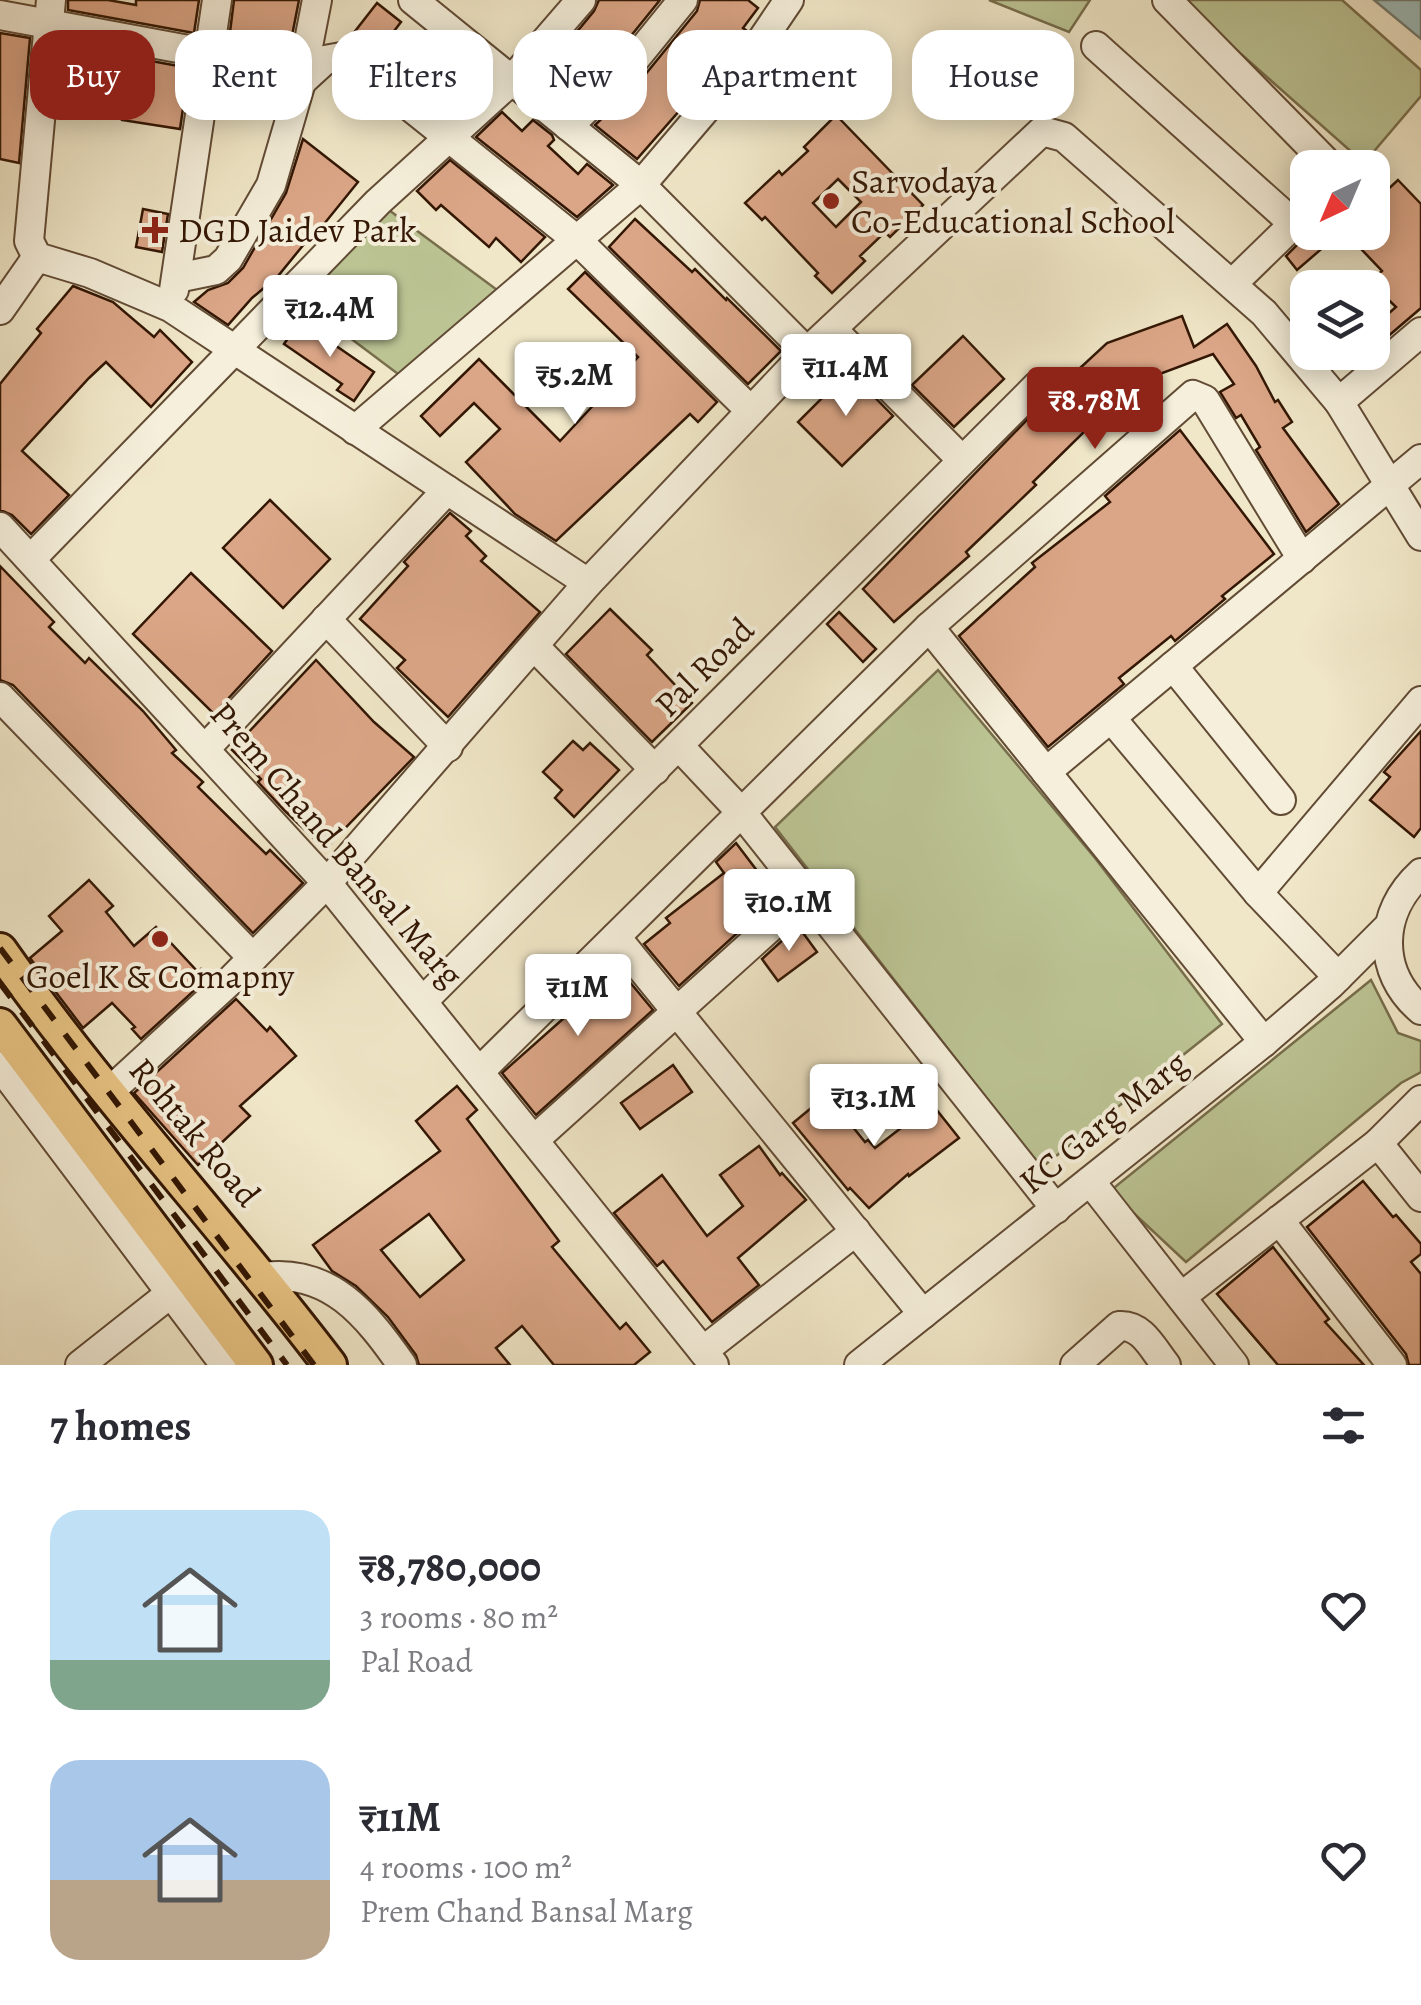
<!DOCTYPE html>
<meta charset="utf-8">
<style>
:root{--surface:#fff;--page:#f7f7f7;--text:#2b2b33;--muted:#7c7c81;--accent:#8f2418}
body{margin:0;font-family:Alegreya,serif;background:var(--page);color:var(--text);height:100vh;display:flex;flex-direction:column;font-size:38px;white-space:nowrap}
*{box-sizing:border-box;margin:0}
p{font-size:32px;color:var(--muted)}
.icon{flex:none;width:55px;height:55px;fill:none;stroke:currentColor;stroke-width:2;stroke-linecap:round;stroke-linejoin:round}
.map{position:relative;height:1365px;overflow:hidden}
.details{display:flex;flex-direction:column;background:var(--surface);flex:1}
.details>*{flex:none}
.top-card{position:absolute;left:30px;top:30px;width:1362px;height:90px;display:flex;gap:20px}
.needle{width:65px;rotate:224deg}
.fabs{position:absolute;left:1290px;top:150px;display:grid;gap:20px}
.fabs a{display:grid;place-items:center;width:100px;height:100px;border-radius:20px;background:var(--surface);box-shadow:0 5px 25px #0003;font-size:50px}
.price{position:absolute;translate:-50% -85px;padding:0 22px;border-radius:10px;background:#fff;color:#222;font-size:32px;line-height:65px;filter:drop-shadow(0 2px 5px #0008)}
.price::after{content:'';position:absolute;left:50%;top:60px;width:30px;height:22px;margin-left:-15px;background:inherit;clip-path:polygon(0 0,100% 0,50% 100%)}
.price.current{background:var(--accent);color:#fff}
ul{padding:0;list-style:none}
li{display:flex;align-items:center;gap:30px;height:250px;padding:0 50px}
li span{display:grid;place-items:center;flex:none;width:280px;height:200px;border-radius:30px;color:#555}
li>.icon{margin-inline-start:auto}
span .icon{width:120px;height:120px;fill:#fffc;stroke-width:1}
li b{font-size:42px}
h2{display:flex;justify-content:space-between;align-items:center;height:120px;padding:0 50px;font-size:42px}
.pill{padding:0 35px;border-radius:30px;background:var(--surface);box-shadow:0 5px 25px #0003;font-size:35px;line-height:90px}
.pill.current{background:var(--accent);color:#fff}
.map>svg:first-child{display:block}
.green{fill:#bcc494;stroke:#786e4c;stroke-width:2.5}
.water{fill:#9cbebc;stroke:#727b72;stroke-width:2.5}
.building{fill:#dba687;stroke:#331704;stroke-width:2.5;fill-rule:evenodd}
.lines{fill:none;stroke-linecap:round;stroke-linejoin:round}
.minor-casing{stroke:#624b35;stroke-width:32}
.major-casing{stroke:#331704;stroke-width:38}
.minor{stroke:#f5efdb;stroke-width:28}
.major{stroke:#e8c484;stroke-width:32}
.rail{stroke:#331704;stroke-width:6;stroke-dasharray:18 18;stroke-linecap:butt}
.poi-dot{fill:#8f2418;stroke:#f5efdb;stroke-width:4}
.labels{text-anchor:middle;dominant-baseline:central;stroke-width:8;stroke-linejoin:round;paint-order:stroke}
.poi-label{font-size:35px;fill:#331704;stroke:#f5efdb;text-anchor:start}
.street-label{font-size:35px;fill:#331704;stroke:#f5efdb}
</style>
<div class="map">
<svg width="1421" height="1365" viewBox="0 0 1421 1365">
<rect width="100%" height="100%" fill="#f0e7c8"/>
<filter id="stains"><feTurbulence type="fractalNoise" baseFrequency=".002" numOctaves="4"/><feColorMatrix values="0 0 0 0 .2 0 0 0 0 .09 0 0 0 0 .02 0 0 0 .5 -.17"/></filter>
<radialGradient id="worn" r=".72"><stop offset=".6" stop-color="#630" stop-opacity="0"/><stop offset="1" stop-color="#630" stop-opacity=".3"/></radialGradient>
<g class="green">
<path d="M989,0H1090L1069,32Z"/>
<path d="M1180,0H1342L1421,70V96L1364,163Z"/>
<path d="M378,202L508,298L410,383L289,292Z"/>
<path d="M938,670L1095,858L1222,1024L1041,1168L775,827Z"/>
<path d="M1371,980L1398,1033L1421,1041V1072L1401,1083L1186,1262L1110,1191Z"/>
</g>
<path class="water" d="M1374,0H1421V39Z"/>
<g class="building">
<path d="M68,0H108L136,5V0H199L194,33L68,10Z"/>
<path d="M234,0H299L289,51L229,40Z"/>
<path d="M599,0H660L609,63L567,103L538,79L594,11Z"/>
<path d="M700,0H748L758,8L743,28L747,31L737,45L637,159L595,125L636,86L697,11Z"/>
<path d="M377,3L401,22L375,56L349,39Z"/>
<path d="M0,33L30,38L19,163L0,159Z"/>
<path d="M130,57L189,68L180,129L122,120Z"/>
<path d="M450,64L472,84L447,113L423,95Z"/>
<path d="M502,112L522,131L533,120L552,135L554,140L548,146L578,174L587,164L613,185L577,217L476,137Z"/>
<path d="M836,115L923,205L890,237L885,232L860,256L865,261L832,293L815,276L818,273L765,217L762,220L745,203L779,171L782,175L808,151L804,147ZM838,179L861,202L836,227L813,203Z"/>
<path d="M303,139L358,182L320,229L318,227L278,276L252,298L228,325L194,302L208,290L228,283L243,268L286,193Z"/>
<path d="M450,160L545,237L521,262L496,238L489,247L441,205L436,210L417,191Z"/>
<path d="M1398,180L1421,204V308L1372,350V328L1396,307L1370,282L1382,271L1345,232H1372V204Z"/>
<path d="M143,209L168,214L162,252L136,247Z"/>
<path d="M635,219L692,272L695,269L726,300L727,298L781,351L748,384L609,247Z"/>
<path d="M1310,232H1341L1297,270L1286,256Z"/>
<path d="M585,272L717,402L698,422L690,414L556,541L515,514L466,462L500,429L474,403L440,436L421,416L479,359L560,441L638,357L568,289Z"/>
<path d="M73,286L113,302L154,337L160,330L192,362L151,407L106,362L89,378L22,451L69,495L31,534L12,515L0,510V384L41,333L37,329Z"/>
<path d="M1182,316L1194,347L1227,324L1256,366L1275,402L1278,400L1292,422L1283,428L1339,504L1306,532L1256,450L1260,447L1241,415L1236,418L1220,392L1234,384L1213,354L1122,388L1083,433L1033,482L1036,485L966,552L969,556L894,622L863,589L1051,395L1107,343Z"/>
<path d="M300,321L374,372L354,401L337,390L342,384L284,344Z"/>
<path d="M963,336L1004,379L954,427L912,385Z"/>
<path d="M849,371L893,416L842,466L798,422Z"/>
<path d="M1180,430L1274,554L1222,596L1225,599L1175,641L1171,636L1119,678L1124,684L1048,747L959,636L1035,567L1032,563L1110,502L1105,496Z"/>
<path d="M270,500L330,559L283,608L223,548Z"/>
<path d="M450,513L471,531L466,536L486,556L481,561L540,612L448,717L397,668L405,660L360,619L408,566L404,562Z"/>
<path d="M0,566L54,622L49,627L85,663L89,658L143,711L176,750L172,753L203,782L198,787L266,854L270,850L303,883L253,933L13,685L0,680Z"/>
<path d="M191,573L272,651L214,714L133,634Z"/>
<path d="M610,609L652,650L647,655L692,703L652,742L566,654Z"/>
<path d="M839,612L876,649L863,662L827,624Z"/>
<path d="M316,660L374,722L414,757L325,849L285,811L258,782L261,779L232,750Z"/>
<path d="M1421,731V828L1414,837L1370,800L1390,777L1384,772Z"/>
<path d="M573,741L583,750L590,743L619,770L574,817L555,798L562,790L543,772Z"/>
<path d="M736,843L777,897L679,986L644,944L670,923L666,918L724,873L716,862Z"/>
<path d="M89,880L113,906L106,912L134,946L156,927L198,972L201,969L209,977L141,1039L132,1029L135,1027L112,1003L83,1028L30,958L62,931L49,916Z"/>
<path d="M798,926L817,952L778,981L762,959Z"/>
<path d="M614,963L653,1010L536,1115L502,1073L564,1018L562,1015Z"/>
<path d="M236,999L267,1031L270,1027L296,1056L240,1106L250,1116L198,1165L134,1093Z"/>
<path d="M673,1065L692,1092L640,1129L621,1103Z"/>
<path d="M457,1086L477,1110L467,1119L559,1241L552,1247L620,1329L626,1323L650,1352L634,1365H554L522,1326L496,1348L510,1365H419L416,1355L388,1317L356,1286L332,1271L313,1245L440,1151L416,1121ZM429,1214L464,1260L420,1297L381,1250Z"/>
<path d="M827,1095L865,1142L868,1140L875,1148L932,1104L959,1138L909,1176L908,1174L869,1208L850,1188L848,1190L793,1123Z"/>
<path d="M759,1146L780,1175L782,1173L806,1200L738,1258L759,1285L712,1322L663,1261L657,1266L614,1213L662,1175L707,1236L743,1206L720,1175Z"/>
<path d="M1363,1181L1393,1217L1396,1215L1421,1244V1254L1411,1262L1421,1274V1365H1409L1406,1354L1307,1227Z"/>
<path d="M1273,1247L1329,1319L1325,1322L1364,1365H1278L1217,1294Z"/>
</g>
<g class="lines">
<g class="minor-casing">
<g id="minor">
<path d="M51,0L29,241L37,257L90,273L170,307L588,583"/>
<path d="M413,0L641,185L807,352"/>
<path d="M1167,0L1332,168"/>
<path d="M0,15L296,70L301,82L271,185L228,259L216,270L177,278"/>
<path d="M1096,46L1294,224"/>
<path d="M301,82L325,60L347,56L577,240L751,411"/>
<path d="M301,82L317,0"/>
<path d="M568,126L622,75L683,0"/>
<path d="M1232,284L1306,212"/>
<path d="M174,290L217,0"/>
<path d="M0,310L37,257"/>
<path d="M832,329L962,460"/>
<path d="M1339,402L1421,332"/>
<path d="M355,430L641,185L751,56L789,0"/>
<path d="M0,527L327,883L714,1365"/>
<path d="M31,559L378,202L511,81L581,0"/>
<path d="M326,619L448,747"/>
<path d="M929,627L1193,395L1205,400L1302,559"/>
<path d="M534,646L655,770"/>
<path d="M1173,666L1281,800"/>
<path d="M0,697L253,958"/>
<path d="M1111,718L1258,893"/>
<path d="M679,746L742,813L1056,1209"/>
<path d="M205,749L447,490"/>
<path d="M1046,772L1421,459"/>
<path d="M1421,873C1378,912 1376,972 1421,1010"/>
<path d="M616,937L923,1314"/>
<path d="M1338,977L1258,893L1421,701"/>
<path d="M424,1000L1037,386"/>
<path d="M0,1066L225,1365"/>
<path d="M480,1071L929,627L1264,1042"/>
<path d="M109,1092L230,981L327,883L588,583L807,352L1042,131L1064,137L1264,313L1339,402L1421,536"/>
<path d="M534,1140L806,895"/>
<path d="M1378,1143L1421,1197"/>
<path d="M1090,1181L1234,1365"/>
<path d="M1279,1220L1392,1365"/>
<path d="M263,1277C330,1268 367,1315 402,1365"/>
<path d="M1181,1297L1378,1143L1421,1100"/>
<path d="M703,1351L856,1231"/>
<path d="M80,1365L171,1293"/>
<path d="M859,1365L1264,1042L1330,985L1386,929"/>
<path d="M1075,1365L1119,1326C1142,1324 1153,1349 1166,1365"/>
</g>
</g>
<g class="major-casing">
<g id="major">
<path d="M0,950C101,1094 223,1224 330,1365"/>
<path d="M0,1025L256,1365"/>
</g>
</g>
<use href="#minor" class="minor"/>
<use href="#major" class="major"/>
<g class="rail">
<path d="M0,948L314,1365"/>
<path d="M0,983L287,1365"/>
</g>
</g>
<g class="poi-dot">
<circle cx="831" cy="201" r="10"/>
<path d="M150 215h10v10h10v10h-10v10h-10v-10h-10v-10h10z"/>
<circle cx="160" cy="939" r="10"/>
</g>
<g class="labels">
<g class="poi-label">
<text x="851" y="181">Sarvodaya<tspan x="851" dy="40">Co-Educational School</tspan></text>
<text x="178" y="230">DGD Jaidev Park</text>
<text x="160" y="976" text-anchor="middle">Goel K &amp; Comapny</text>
</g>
<g class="street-label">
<text transform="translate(704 667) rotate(-45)">Pal Road</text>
<text transform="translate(337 844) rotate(49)">Prem Chand Bansal Marg</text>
<text transform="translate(1103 1122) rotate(-39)">KC Garg Marg</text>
<text transform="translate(195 1132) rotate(50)">Rohtak Road</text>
</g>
</g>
<rect width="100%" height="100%" filter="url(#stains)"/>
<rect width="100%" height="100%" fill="url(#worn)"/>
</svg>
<div class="fabs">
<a><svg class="needle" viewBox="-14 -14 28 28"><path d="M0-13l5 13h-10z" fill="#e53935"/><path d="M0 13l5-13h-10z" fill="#7c7c81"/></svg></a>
<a><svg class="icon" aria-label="layers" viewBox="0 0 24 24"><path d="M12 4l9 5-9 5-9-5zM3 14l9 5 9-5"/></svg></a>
</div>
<b class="price" style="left:330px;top:360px">₹12.4M</b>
<b class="price" style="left:846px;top:419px">₹11.4M</b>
<b class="price" style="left:575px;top:427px">₹5.2M</b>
<b class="price current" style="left:1095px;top:452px">₹8.78M</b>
<b class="price" style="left:789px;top:954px">₹10.1M</b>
<b class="price" style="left:578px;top:1039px">₹11M</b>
<b class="price" style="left:874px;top:1149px">₹13.1M</b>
<div class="top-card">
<a class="pill current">Buy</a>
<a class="pill">Rent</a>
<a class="pill">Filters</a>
<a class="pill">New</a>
<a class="pill">Apartment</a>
<a class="pill">House</a>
</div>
</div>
<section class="details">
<h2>7 homes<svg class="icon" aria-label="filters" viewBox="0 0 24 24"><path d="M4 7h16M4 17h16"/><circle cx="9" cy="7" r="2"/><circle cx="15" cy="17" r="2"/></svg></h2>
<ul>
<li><span style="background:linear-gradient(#bfe0f5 75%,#7fa58c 0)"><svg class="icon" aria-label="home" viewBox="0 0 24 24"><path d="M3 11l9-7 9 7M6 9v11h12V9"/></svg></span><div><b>₹8,780,000</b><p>3 rooms · 80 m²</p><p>Pal Road</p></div><svg class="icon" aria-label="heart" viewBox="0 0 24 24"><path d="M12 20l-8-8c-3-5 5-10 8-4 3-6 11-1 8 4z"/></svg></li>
<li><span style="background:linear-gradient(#a9c7e8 60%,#b9a48a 0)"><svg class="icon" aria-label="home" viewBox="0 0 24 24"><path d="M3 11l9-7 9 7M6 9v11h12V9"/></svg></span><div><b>₹11M</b><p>4 rooms · 100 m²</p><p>Prem Chand Bansal Marg</p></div><svg class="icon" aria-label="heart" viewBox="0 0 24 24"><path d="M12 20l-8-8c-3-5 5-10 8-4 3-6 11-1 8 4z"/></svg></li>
</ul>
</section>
